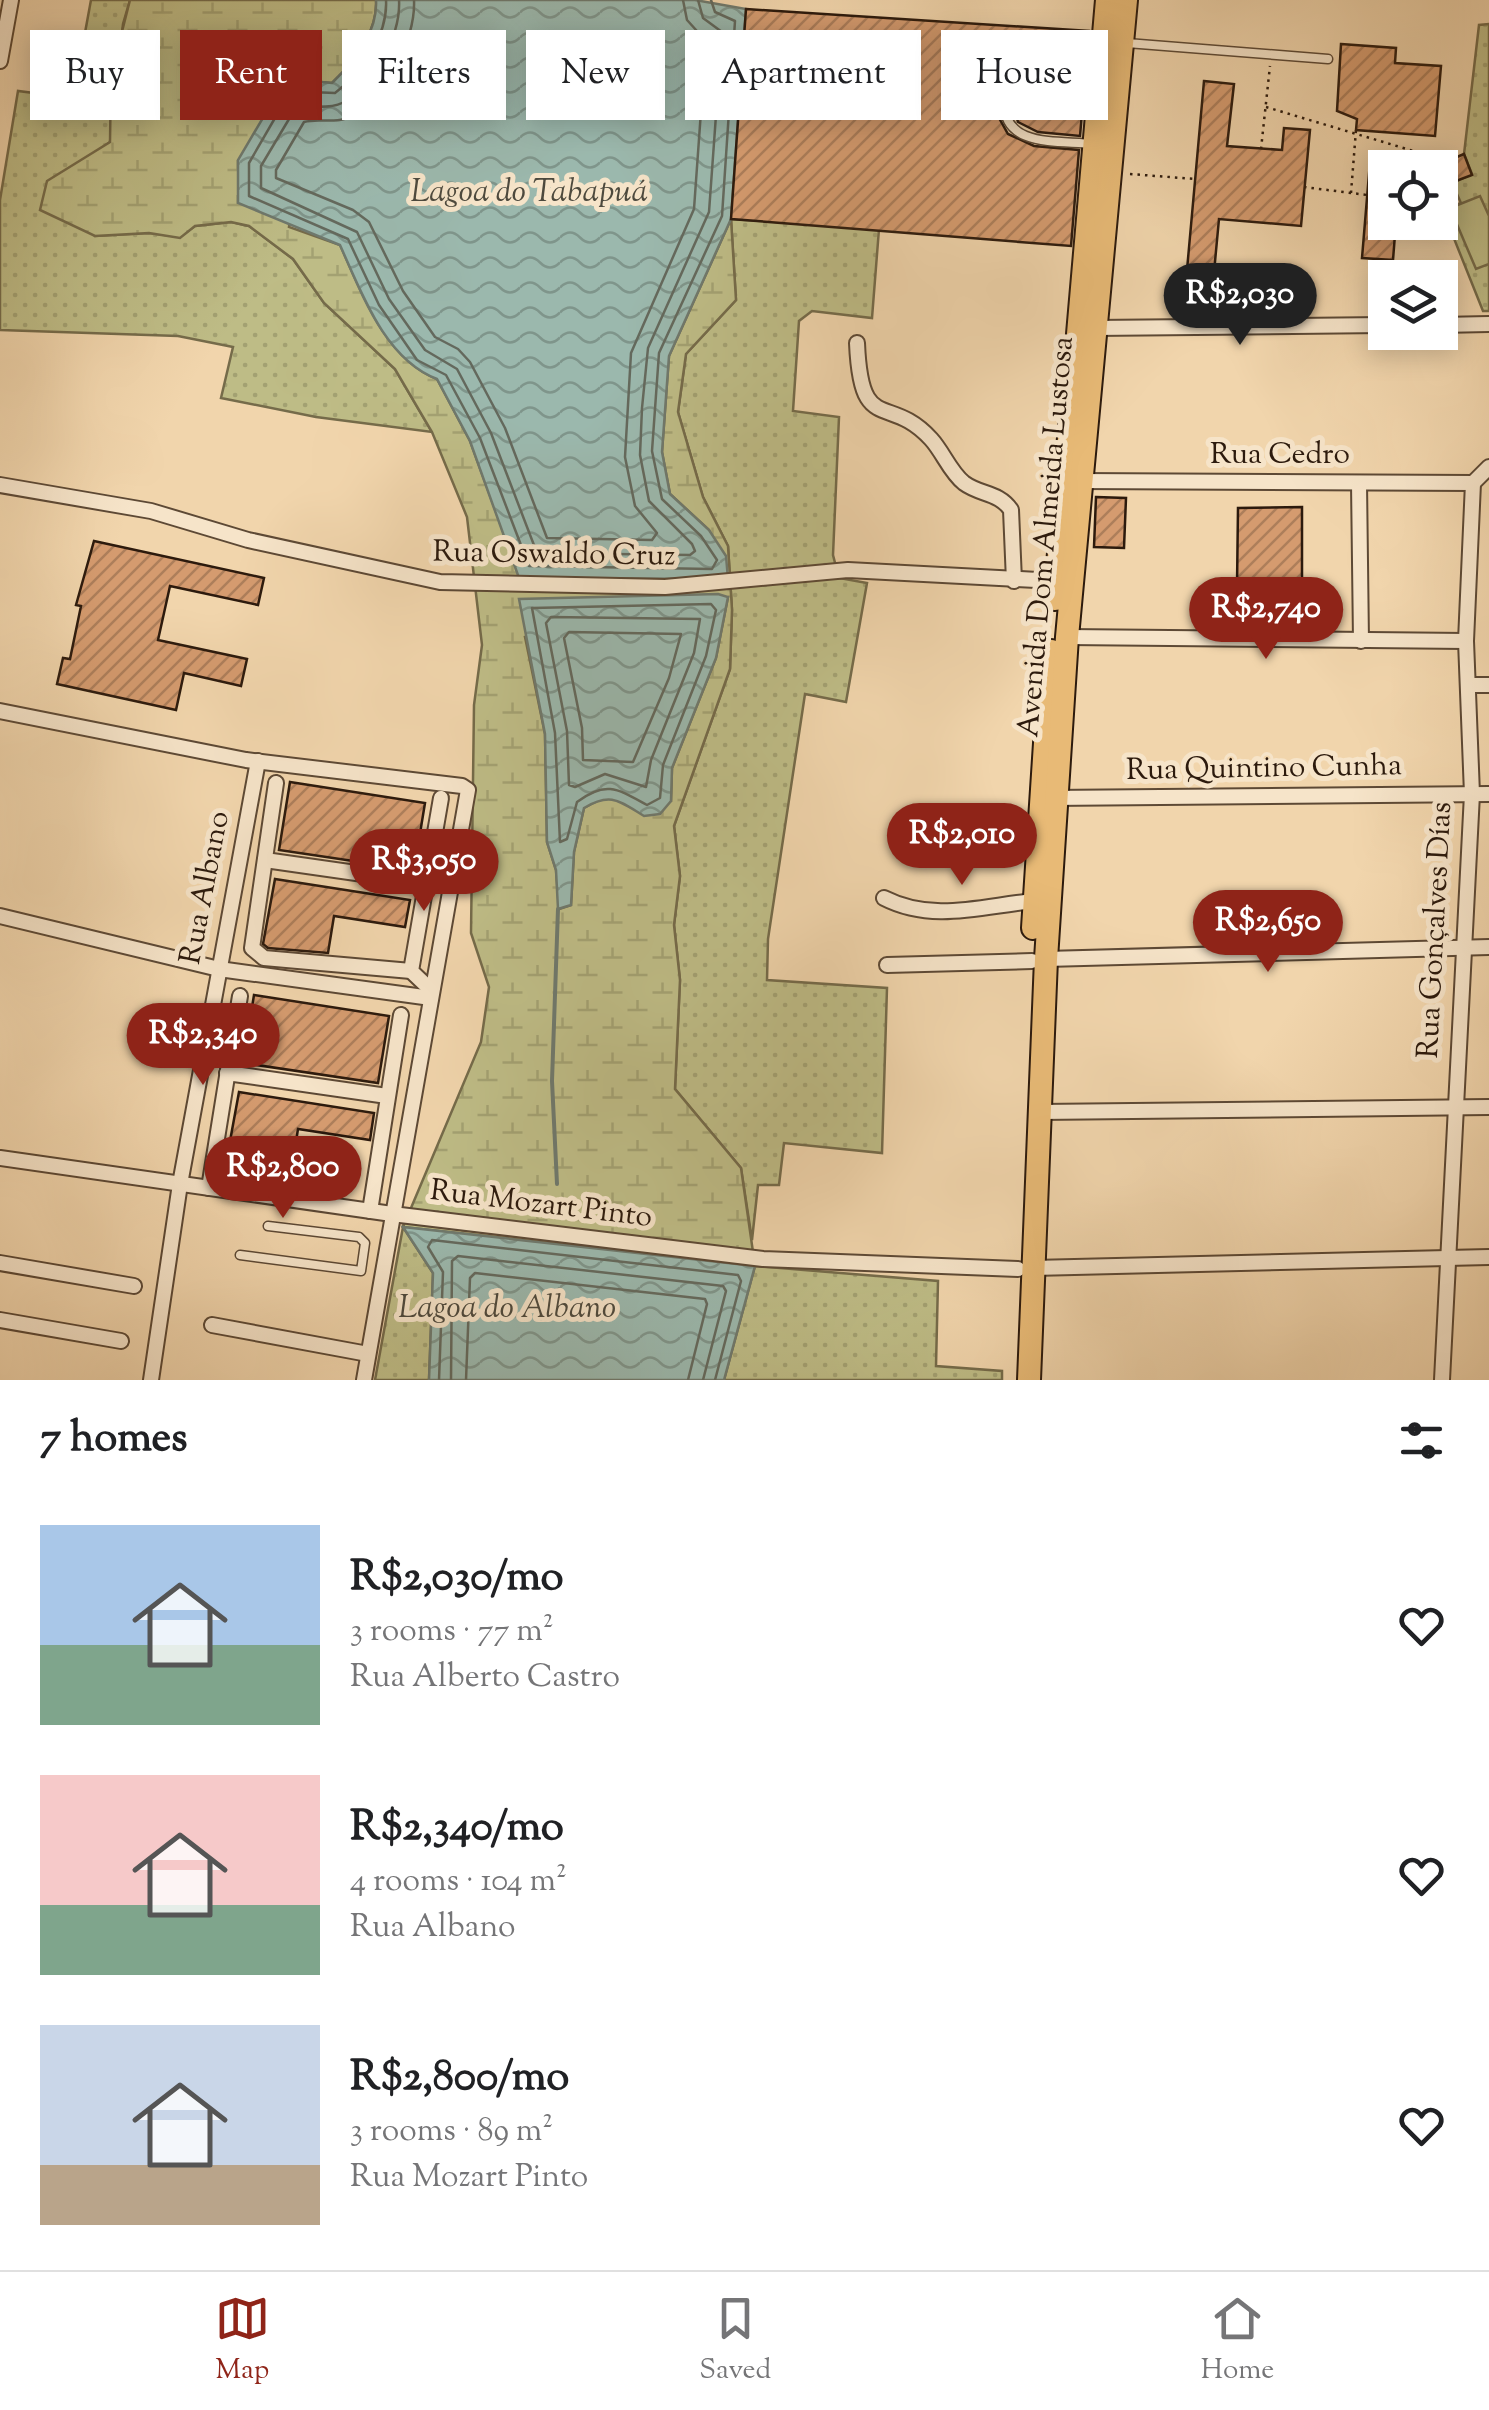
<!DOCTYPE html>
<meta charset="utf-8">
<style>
:root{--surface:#fff;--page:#f2f2f2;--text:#202124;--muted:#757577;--line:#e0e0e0;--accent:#8f2418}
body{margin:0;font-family:"Sorts Mill Goudy",serif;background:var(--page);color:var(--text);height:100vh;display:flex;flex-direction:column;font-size:38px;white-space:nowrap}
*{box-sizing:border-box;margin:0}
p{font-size:32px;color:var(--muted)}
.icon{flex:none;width:55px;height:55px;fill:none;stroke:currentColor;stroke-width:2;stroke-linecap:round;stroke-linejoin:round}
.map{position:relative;height:1380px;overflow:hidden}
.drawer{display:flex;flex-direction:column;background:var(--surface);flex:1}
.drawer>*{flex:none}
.banner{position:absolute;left:30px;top:30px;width:1430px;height:90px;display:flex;gap:20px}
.fabs{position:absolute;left:1368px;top:150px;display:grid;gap:20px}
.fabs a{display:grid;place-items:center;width:90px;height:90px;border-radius:0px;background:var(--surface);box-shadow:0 5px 25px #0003;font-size:50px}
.price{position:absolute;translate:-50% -85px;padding:0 22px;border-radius:35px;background:var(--accent);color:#fff;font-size:32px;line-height:65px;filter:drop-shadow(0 2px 5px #0008)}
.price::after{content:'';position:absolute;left:50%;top:60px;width:30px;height:22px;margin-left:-15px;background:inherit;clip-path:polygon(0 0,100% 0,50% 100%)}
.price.current{background:#222;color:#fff}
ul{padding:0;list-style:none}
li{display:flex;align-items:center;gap:30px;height:250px;padding:0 40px}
li span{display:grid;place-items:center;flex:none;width:280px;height:200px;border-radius:0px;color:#555}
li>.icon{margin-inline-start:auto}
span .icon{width:120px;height:120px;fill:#fffc;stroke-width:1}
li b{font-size:42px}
h2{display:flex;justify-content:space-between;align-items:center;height:120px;padding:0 40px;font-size:42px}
.tag{padding:0 35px;border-radius:0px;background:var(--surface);box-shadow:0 5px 25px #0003;font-size:35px;line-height:90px}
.tag.current{background:var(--accent);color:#fff}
.dock{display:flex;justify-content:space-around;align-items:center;height:140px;border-top:2px solid var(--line);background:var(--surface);font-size:28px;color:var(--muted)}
.dock a{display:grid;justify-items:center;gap:5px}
.dock .current{color:var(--accent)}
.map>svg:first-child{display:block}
.green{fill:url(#green-dots);stroke:#756b4a;stroke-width:2.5}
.wetland{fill:url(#wetland-marsh);stroke:#756b4a;stroke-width:2.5;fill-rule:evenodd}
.pitch{fill:#bebc86;stroke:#756b4a;stroke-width:2.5}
.water{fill:url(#water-waves);stroke:#6f796d;stroke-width:2.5}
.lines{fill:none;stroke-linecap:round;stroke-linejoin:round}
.shore{stroke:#64695d;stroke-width:2.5}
.stream{stroke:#6f796d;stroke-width:4}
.building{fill:url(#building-hatch);stroke:#2c1a0d;stroke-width:2.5}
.service-casing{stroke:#5d4935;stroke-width:11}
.minor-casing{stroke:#5d4935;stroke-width:18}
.primary-casing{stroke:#2c1a0d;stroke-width:26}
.path{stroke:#2c1a0d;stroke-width:2.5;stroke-dasharray:2.5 5;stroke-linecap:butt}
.service{stroke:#f6e4c9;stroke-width:8}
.minor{stroke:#f6e4c9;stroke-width:14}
.primary{stroke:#e8ba76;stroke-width:22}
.labels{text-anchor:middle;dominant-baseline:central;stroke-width:10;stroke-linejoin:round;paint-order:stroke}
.street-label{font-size:30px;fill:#2c1a0d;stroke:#f6e4c9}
.water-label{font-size:32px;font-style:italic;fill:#4d493d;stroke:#f6e4c9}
</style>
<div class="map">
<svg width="1489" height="1380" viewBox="0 0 1489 1380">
<defs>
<pattern id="green-dots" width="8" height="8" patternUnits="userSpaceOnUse" patternTransform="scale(2.5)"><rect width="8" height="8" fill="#bebc86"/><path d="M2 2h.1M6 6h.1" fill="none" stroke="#a3a172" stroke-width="1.8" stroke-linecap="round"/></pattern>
<pattern id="wetland-marsh" width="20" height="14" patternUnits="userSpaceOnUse" patternTransform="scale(2.5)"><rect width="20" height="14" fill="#bebc86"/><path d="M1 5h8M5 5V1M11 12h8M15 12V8" fill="none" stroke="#a3a172"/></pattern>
<pattern id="water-waves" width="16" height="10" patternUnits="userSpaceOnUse" patternTransform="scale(2.5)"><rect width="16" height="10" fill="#9bb8ad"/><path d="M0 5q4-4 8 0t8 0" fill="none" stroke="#7f958b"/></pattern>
<pattern id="building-hatch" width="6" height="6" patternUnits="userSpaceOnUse" patternTransform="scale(2.5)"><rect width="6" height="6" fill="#d59b6f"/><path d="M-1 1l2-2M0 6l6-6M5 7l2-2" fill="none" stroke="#ad7e5a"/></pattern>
</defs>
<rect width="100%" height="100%" fill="#f1d5ac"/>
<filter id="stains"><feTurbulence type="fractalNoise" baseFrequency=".002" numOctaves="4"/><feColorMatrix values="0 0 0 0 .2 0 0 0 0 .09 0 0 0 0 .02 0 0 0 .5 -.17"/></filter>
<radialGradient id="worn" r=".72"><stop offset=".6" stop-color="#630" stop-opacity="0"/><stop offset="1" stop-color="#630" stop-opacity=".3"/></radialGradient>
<g class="green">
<path d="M91,0H130L123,24L110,142L84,161L95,236L149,233L180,237L195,226L231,222L249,226L293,259L324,303L395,369L432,432L316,417L221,398L233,347L178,336L0,330V200L18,91L73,98Z"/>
<path d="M1489,24V311H1483L1443,211L1461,203L1452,183L1472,174L1464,154L1479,25Z"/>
<path d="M731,219L879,229L872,318L812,311L799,321L793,411L839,417L833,555L839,578L867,583L846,702L805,694L768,939L767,980L887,988L882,1153L784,1143L779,1185H758L752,1240L741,1168L675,1089L680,980L674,925L680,876L674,826L730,669L732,610L728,546L703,497L678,412L686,354L736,300Z"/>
<path d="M403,1227L433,1273L429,1380H375Z"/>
<path d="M755,1266L938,1281L936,1366L1002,1371V1380H724Z"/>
</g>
<path class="wetland" d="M130,0H376C378,32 354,62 332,83L310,81L289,227L340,245C362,293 385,359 437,379L470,441L520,578L728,579L709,530L670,494L662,452L669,356L731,219L736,300L686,354L678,412L703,497L728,546L732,610L730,669L674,826L680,876L674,925L680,980L675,1089L741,1168L755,1266L403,1227L481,1042L489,987L471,933L474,705L482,645L467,517L432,432L395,369L324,303L293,259L249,226L231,222L195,226L180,238L149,233L95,236L40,210L47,181L110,142L111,75ZM728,597L716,658L672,768L671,801L630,807C612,793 603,797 584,808L574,852L571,905L559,909L556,870L547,842L545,734L525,637Z"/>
<path class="pitch" d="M1480,196L1489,216V264L1476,269L1450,208Z"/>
<g class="water">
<path d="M376,0H695L746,9L731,219L669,356L662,452L670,494L709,530L726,556L728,579L519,578L470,441L437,379C385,359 362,294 340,245L238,203V160L280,89L310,81L332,83C354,62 378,32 376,0Z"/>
<path d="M718,594L728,597L716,658L672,768L671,801L660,814L644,816C619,801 611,792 584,808L574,852L571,905L558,909L556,870L547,842L545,734L519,599Z"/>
<path d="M403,1227L755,1266L724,1380H429L433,1273Z"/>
</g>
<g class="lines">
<g class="shore">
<path d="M386,0C388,35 362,73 335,93L310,92L286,99L249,163V196L348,239L379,305L417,360L446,375L480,438L529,566L712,569L717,560L701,536L662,499L652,451L659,353L722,216L735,21L715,12L711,0"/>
<path d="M399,0C401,34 374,87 342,103C329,110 310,104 295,109L261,166V188L357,232L389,299L425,350L457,369L491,433L537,553L690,555L695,551L692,544L649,501L640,455L642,408L648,348L709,212L722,32L703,18L698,0"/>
<path d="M414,0C416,40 384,105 344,119C331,123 317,118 304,122L276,170V178L353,210L369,222L403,291L435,337L458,349L470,362L505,428L547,538L652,540L657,533L635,506L625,457L631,353L694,209L706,41L687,20L683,0"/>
<path d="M711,604L716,610L706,656L663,765L660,798L647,805C618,789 606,780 577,802L567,839L560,842L555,733L532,608Z"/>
<path d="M551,617L700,619L694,653L651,760L646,787L605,774L575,787L569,785L567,731L546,623Z"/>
<path d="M569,632L681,634L669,678L633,762L583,760L582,728L564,638Z"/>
<path d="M439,1380L443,1272L428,1247L432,1240L738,1275L741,1281L715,1380"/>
<path d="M451,1380L452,1261L458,1256L723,1286L726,1291L703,1380"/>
<path d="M466,1380L470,1278L475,1273L705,1299L707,1304L688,1380"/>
</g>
<path class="stream" d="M557,1184L552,1081L558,909"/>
</g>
<g class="building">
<path d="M746,9L1089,31L1080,136L1038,132L1018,122L1012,101L1020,73L1016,64L1004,70L997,92L999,118L1008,134L1034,146L1079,150L1071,246L731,219Z"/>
<path d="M1341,44L1396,48L1395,63L1441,66L1435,136L1356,130L1357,119L1337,111Z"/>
<path d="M1204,81L1234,84L1227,146L1282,150L1284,128L1310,130L1301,226L1219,219L1213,283L1186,281Z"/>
<path d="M1464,154L1472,175L1440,187V164Z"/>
<path d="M1370,162L1385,164V222H1396L1393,260L1362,258Z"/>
<path d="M1096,497L1126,498L1124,548L1094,547Z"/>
<path d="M1302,507V585L1271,591L1237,586L1238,508Z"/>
<path d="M94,541L264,578L258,605L170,586L158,640L247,659L241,686L184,673L176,710L57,684L63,658L70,659L81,606L76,605Z"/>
<path d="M290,782L425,803L414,870L279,850Z"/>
<path d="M275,879L410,900L405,927L334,916L328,953L268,948L263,944Z"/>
<path d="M254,995L389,1016L378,1083L243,1063Z"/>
<path d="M239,1092L374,1113L370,1140L298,1129L291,1173L226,1163Z"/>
</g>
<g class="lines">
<g class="service-casing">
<g id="service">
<path d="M1127,43L1328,59"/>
<path d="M1013,71C1006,80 1004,90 1004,101C1003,149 1060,140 1093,144"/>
<path d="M240,1255L361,1271L365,1243L359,1237L268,1226"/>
</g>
</g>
<g class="minor-casing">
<g id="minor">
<path d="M0,61L11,0"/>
<path d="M1440,325L1489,324"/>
<path d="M1094,328L1385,325"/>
<path d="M857,343C861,437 888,392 931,439C943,452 950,472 964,483C980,495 999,492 1011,510L1014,581"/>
<path d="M1078,481L1473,483L1489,467"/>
<path d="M1359,483L1361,641"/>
<path d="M0,485L151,511L248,540L440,582L665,587L848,570L1056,581"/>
<path d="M1067,637L1466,641"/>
<path d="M1468,685H1489"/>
<path d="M0,711L246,760L462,786L468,790L364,1380"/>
<path d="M276,783L252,948L264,958L411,971"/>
<path d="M1050,798L1489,794"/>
<path d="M265,860L426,883"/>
<path d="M884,898C933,923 982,906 1034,901"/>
<path d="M0,916L219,969L431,998"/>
<path d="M1046,959L1489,947"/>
<path d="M887,965L1032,961"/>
<path d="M432,991L411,971L441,798"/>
<path d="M227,1073L387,1096"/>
<path d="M1040,1112L1489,1107"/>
<path d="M0,1158L392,1214L763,1259L1018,1269"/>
<path d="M209,1188L240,996"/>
<path d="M370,1211L401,1015"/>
<path d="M0,1263L134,1286"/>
<path d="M1033,1268L1489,1257"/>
<path d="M0,1320L121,1341"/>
<path d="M212,1325L368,1354"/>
<path d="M151,1380L180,1184L258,761"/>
<path d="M1442,1380L1472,794L1466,641L1473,483"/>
</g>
</g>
<g class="primary-casing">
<g id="primary">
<path d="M1055,599L1107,0"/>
<path d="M1033,928L1051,651"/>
<path d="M1029,1380L1046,959L1067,637L1126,0"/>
</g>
</g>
<g class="path">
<path d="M1266,107L1447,161"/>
<path d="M1261,149L1270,66"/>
<path d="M1395,164L1436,165"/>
<path d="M1130,174L1195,179"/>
<path d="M1304,187L1367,195"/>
<path d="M1351,193L1356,130"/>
</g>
<use href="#service" class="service"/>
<use href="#minor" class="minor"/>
<use href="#primary" class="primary"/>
</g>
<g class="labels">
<g class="street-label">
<text x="1280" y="455">Rua Cedro</text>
<text transform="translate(1047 537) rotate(-85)">Avenida Dom Almeida Lustosa</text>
<text transform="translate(554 555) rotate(1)">Rua Oswaldo Cruz</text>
<text transform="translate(1264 769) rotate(-1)">Rua Quintino Cunha</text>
<text transform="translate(206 888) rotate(-79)">Rua Albano</text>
<text transform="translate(1436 930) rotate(-87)">Rua Gonçalves Días</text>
<text transform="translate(541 1205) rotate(7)">Rua Mozart Pinto</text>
</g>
<g class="water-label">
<text x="529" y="193">Lagoa do Tabapuá</text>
<text x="507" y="1309">Lagoa do Albano</text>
</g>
</g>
<rect width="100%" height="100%" filter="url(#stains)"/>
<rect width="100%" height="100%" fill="url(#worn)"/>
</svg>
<div class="fabs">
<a><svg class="icon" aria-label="locate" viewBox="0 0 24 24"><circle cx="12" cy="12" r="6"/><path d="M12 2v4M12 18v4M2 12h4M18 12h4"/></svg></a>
<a><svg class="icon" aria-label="layers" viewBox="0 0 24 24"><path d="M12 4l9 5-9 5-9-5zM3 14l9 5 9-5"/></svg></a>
</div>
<b class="price current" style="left:1240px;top:348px">R$2,030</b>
<b class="price" style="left:1266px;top:662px">R$2,740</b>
<b class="price" style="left:962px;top:888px">R$2,010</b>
<b class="price" style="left:424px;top:914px">R$3,050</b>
<b class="price" style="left:1268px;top:975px">R$2,650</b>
<b class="price" style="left:203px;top:1088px">R$2,340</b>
<b class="price" style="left:283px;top:1221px">R$2,800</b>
<div class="banner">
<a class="tag">Buy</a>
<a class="tag current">Rent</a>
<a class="tag">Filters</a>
<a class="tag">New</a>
<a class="tag">Apartment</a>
<a class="tag">House</a>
</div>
</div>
<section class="drawer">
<h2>7 homes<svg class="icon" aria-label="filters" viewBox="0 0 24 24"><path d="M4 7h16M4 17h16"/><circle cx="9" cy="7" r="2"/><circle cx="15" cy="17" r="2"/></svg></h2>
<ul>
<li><span style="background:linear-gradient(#a9c7e8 60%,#7fa58c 0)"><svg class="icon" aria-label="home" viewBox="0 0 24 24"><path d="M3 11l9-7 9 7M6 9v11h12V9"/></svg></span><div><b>R$2,030/mo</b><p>3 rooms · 77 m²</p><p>Rua Alberto Castro</p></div><svg class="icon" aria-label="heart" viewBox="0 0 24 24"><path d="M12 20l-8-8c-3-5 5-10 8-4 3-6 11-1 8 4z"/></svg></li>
<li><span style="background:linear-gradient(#f6c9c9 65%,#7fa58c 0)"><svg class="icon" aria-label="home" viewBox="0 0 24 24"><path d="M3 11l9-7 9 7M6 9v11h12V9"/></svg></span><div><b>R$2,340/mo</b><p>4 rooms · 104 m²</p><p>Rua Albano</p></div><svg class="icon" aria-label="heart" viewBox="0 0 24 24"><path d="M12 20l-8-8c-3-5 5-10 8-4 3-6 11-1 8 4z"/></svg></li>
<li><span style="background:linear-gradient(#c9d6e8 70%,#b9a48a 0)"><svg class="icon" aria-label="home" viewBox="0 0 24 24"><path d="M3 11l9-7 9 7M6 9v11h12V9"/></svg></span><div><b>R$2,800/mo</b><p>3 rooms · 89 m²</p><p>Rua Mozart Pinto</p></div><svg class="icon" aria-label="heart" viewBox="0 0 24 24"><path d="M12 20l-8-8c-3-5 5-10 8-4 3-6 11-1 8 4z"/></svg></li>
</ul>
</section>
<nav class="dock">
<a class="current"><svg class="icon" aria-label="map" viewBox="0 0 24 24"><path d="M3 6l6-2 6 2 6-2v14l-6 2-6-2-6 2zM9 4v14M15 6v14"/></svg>Map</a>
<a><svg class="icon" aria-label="saved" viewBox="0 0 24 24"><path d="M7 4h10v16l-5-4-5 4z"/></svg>Saved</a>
<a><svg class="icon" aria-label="home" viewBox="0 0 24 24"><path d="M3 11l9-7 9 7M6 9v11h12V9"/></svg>Home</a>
</nav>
